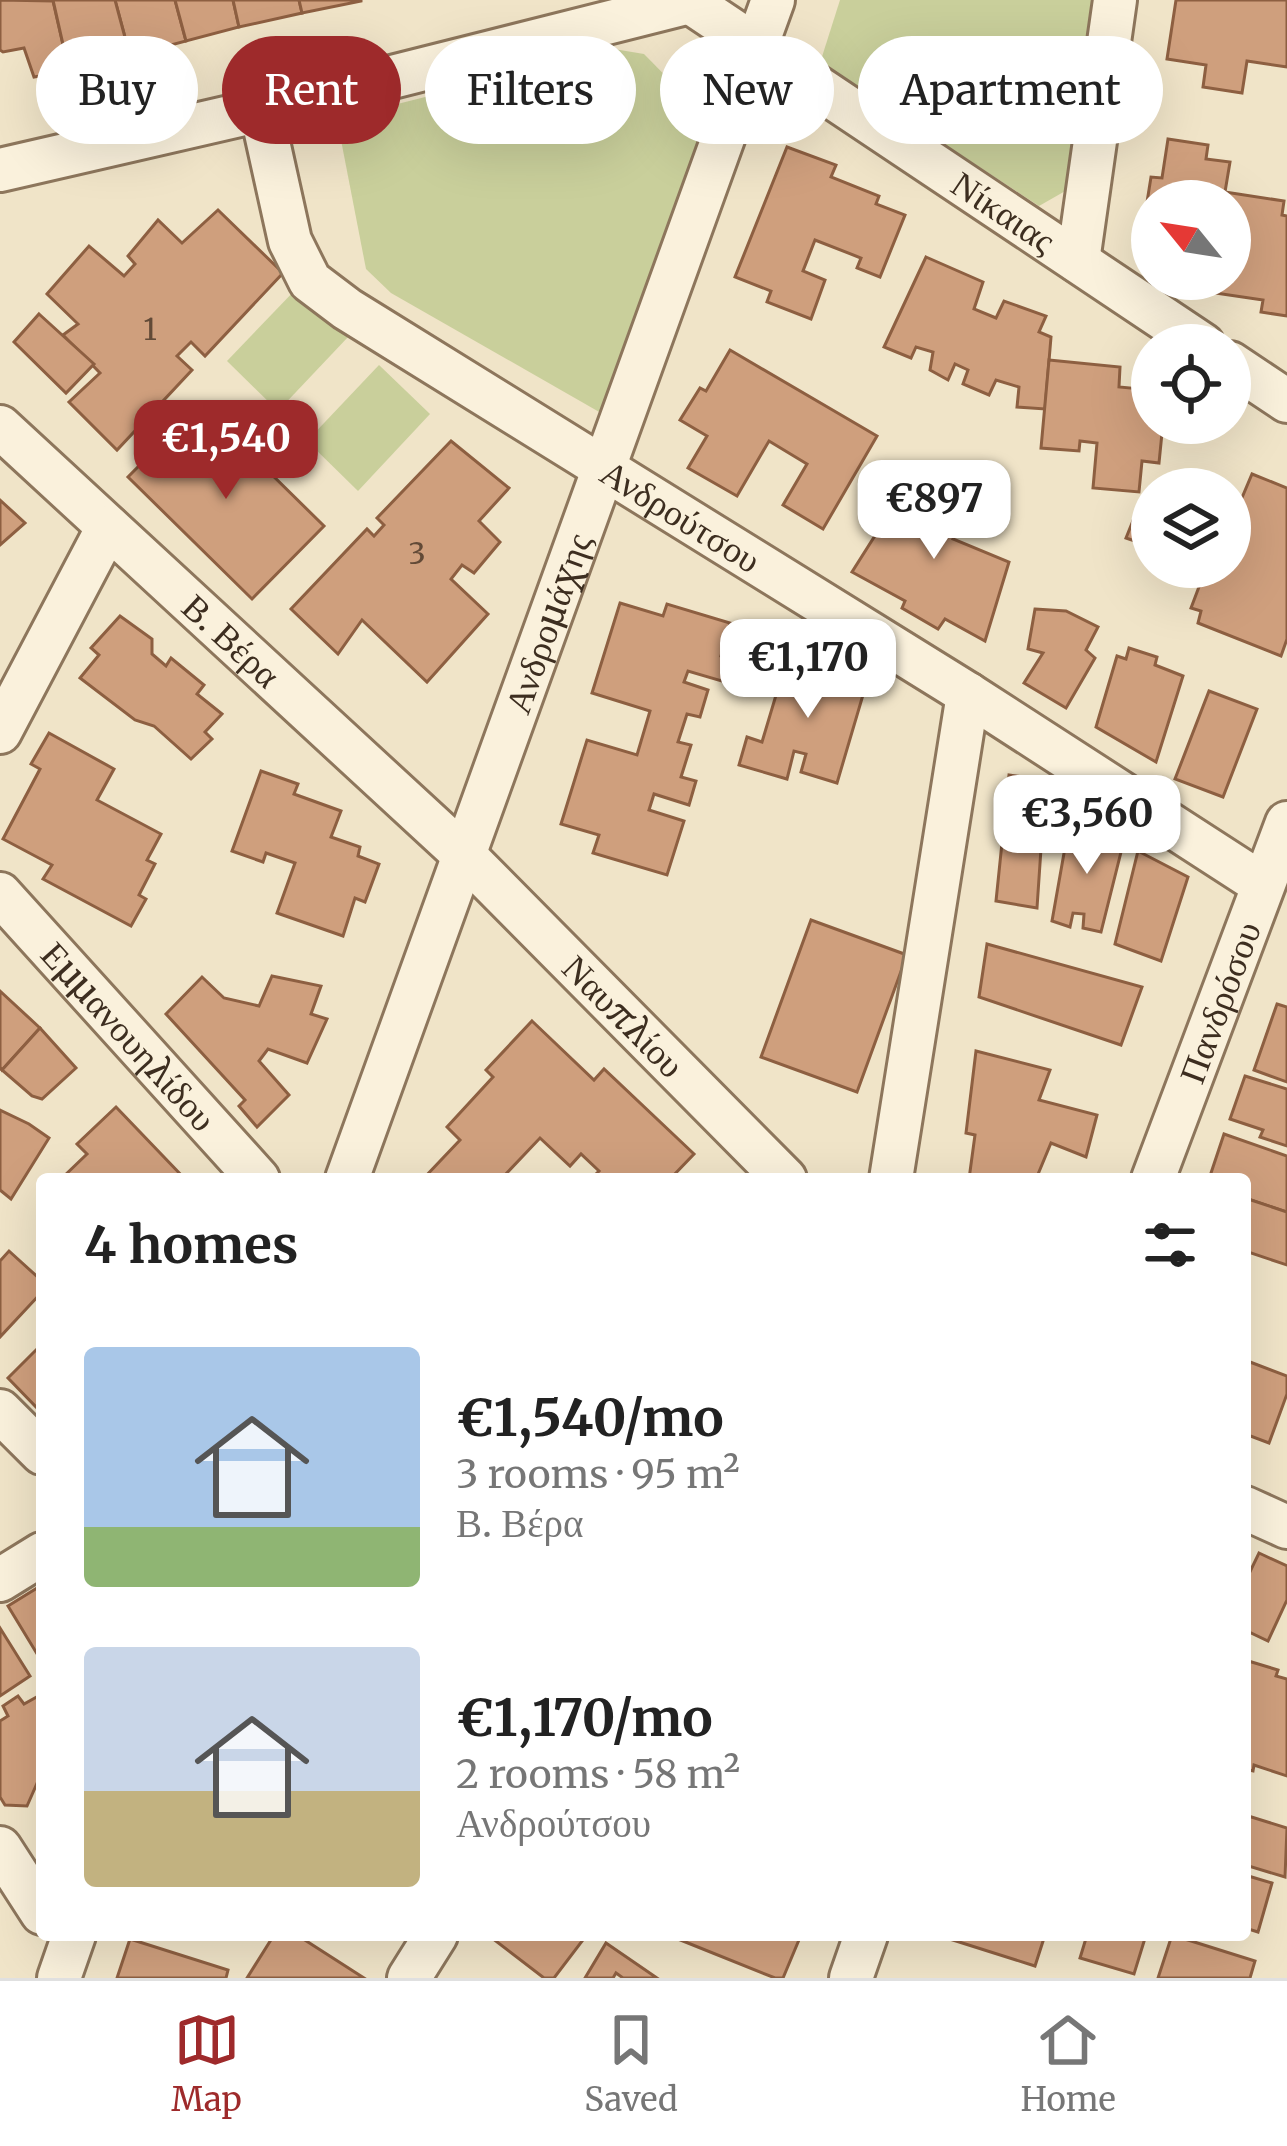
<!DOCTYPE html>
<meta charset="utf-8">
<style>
:root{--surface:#fff;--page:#f6f6f6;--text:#222;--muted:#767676;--line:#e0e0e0;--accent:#9e2a2b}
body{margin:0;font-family:Merriweather,serif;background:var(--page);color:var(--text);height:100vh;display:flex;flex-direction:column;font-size:45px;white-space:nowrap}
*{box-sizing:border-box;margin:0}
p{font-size:39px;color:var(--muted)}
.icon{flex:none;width:66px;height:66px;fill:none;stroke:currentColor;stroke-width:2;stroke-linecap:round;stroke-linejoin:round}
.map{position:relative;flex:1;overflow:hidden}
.drawer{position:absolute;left:36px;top:1173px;width:1215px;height:768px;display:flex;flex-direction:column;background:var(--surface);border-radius:12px;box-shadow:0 12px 48px #0002}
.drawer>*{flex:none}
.hud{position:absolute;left:36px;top:36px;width:1215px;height:108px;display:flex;gap:24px}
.needle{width:78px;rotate:300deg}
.tools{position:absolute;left:1131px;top:180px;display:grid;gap:24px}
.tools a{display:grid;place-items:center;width:120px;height:120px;border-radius:50%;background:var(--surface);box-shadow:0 12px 48px #0002;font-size:60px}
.price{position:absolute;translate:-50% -102px;padding:0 27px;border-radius:24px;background:#fff;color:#222;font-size:39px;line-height:78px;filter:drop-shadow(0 3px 6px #0008)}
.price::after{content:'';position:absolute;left:50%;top:72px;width:36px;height:27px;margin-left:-18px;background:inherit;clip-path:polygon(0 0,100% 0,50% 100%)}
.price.active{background:var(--accent);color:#fff}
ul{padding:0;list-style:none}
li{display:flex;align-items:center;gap:36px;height:300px;padding:0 48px}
li span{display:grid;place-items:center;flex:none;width:336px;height:240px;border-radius:12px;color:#555}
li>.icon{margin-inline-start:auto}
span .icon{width:144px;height:144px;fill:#fffc;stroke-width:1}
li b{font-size:51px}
h2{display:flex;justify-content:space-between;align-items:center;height:144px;padding:0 48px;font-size:51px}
.chip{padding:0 42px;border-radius:54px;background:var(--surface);box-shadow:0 12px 48px #0002;font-size:42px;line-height:108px}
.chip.active{background:var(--accent);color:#fff}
.menu{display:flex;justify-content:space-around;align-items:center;height:168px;border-top:3px solid var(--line);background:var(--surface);font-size:33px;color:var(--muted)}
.menu a{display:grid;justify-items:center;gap:6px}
.menu .active{color:var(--accent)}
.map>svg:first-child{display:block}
.green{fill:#c9cf9b}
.building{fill:#cf9f7d;stroke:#8d5f41;stroke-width:3}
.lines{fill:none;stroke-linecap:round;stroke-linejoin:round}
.minor-casing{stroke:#8d765c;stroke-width:48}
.minor{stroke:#faf1dc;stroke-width:42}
.labels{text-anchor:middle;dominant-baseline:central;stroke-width:9;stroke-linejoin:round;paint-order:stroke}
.number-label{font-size:30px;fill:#624a37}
.street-label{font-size:36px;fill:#3d2e20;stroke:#f7eed8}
</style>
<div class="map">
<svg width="1287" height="1978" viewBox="0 0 1287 1978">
<rect width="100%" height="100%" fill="#f0e4c8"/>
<g class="green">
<path d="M840,0H1097L1074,186L1039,206L820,63Z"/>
<path d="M614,49L644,54L702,113L701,140L601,413L391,293L366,269L341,140L358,114Z"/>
<path d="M298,287L349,336L278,411L227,361Z"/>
<path d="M379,365L430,414L358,491L307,441Z"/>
</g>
<g class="building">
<path d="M0,0L53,1L69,71L34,77L24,48L3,52L0,50Z"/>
<path d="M115,0H175L186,41L130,56Z"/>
<path d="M115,0L130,56L69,71L53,0Z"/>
<path d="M175,0H233L239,27L186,41Z"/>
<path d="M233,0H299L302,13L239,27Z"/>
<path d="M299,0H361V1L302,13Z"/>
<path d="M1176,0H1287V67L1247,61L1242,93L1203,87L1206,65L1167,59Z"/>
<path d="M1168,139L1208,145L1206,159L1230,162L1225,192L1284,201L1282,215L1287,216V316L1261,312L1263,300L1195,290L1197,279H1230V201H1152V223L1144,221L1151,177L1162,178Z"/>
<path d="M787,147L836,165L831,177L879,196L876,204L905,215L880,277L857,268L861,258L815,240L803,271L825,280L811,319L767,302L771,291L735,277Z"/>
<path d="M218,210L283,273L205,356L191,342L177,356L192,370L117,450L69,402L100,373L63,335L78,324L47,294L89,246L124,276L135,264L128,256L158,220L182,243Z"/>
<path d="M926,257L983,282L974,309L996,318L1004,301L1046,316L1039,332L1051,337L1045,409L1017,407L1019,387L996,380L989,395L963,384L968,370L955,364L948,380L930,370L933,352L916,347L911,358L884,347Z"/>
<path d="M39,314L94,364L66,393L14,342Z"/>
<path d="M730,350L877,436L823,529L783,505L807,464L769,441L737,496L688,468L707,436L680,420L700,388L706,391Z"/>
<path d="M1049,360L1120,367L1119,387L1152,390V423H1163L1159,463L1142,461L1139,492L1093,488L1097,443L1080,441L1079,451L1041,448Z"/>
<path d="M200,404L324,526L252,599L128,477Z"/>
<path d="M451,441L509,488L479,521L500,542L474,573L462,565L451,579L488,614L427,682L362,620L338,654L291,609L367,529L374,536L384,525L377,518Z"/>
<path d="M1252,474L1287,488V639L1281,656L1198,623L1201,611L1191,608L1205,571L1214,574L1216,567H1230V495L1241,500Z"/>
<path d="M923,475L969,504L953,539L1009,562L985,641L945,619L938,629L902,608L905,601L852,572L902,493L910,500Z"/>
<path d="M0,500L25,523L0,545Z"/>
<path d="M1136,513L1152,518V547L1126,538Z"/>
<path d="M620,603L663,616L667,604L730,623L721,656L732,659L725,682L688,671L684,682L708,690L700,717L687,714L678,742L691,745L681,777L696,781L689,805L654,794L649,810L684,821L667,875L593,853L599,835L561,824L587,740L637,755L650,711L592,693Z"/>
<path d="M1035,609L1066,611L1098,627L1086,650L1095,658L1066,708L1024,683L1043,653L1028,649Z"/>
<path d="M120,616L152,639V654L166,666L171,658L204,685L197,694L222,714L205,732L212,739L191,759L154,726L135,720L80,678L99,655L91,648Z"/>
<path d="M1129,648L1157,657L1155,665L1183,676L1156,762L1096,727L1117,656L1126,659Z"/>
<path d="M788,655L868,678L837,783L801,772L806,754L794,751L787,779L739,765L747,737L762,742Z"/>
<path d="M1209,691L1257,709L1223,797L1175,779Z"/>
<path d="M49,733L114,769L97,800L161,834L147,860L155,864L139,895L146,899L131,926L43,879L52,865L3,839L40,769L31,764Z"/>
<path d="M261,771L298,784L294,794L341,811L331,837L360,847L358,856L379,864L365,902L355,898L343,936L277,913L295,863L266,853L263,862L232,851Z"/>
<path d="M1009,775L1046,780L1044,799L1055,803L1052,831L1042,834L1037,908L996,901Z"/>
<path d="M1069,825L1124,840L1101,932L1083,928L1084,914L1073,913L1070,927L1052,921Z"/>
<path d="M1138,851L1188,877L1161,961L1115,944Z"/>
<path d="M811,920L907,955L857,1092L761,1057Z"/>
<path d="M987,944L1142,987L1121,1045L979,997Z"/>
<path d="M272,976L321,986L311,1014L327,1019L307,1063L268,1049L259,1061L289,1095L257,1127L239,1106L245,1100L166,1014L202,977L224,998L259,1006Z"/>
<path d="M0,991L40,1028L2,1070L0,1067Z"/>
<path d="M1277,1004L1287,1007V1082L1254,1070Z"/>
<path d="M532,1021L594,1080L604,1069L694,1154L670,1179H591L599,1171L581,1154L570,1166L540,1138L503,1177L505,1179H423L460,1140L447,1127L493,1077L486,1070Z"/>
<path d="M40,1028L76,1068L42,1099L32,1096L2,1070Z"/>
<path d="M976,1051L1050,1070L1039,1100L1097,1115L1086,1157L1051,1143L1036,1179H969L975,1135L966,1133Z"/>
<path d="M1245,1076L1287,1089V1146L1260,1137L1263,1130L1230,1119Z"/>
<path d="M116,1107L184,1178L183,1179H61L87,1154L77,1144Z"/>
<path d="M0,1110L29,1124L49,1138L11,1199L0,1190Z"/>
<path d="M1224,1134L1287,1156V1212L1245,1198V1179H1209Z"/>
<path d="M1245,1198L1287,1212V1265L1245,1251Z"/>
<path d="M9,1251L42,1281V1292L0,1337V1261Z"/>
<path d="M42,1344V1409L40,1411L8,1378Z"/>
<path d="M1250,1362L1287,1376V1394L1269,1443L1245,1434V1376Z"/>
<path d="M1259,1553L1287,1566V1600L1268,1641L1245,1630V1582Z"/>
<path d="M42,1585V1662L8,1606Z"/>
<path d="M0,1628L30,1676L0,1696Z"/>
<path d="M1245,1660L1278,1670L1276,1676L1287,1679V1776L1254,1765L1253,1771L1245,1769Z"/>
<path d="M42,1694V1772L27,1806L5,1805L0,1797V1721L8,1716L3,1706L18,1696L24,1704Z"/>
<path d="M1245,1815L1287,1828L1285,1877L1245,1865Z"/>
<path d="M1245,1875L1272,1883L1258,1932L1245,1928Z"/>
<path d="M274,1935H297L364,1978H247Z"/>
<path d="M488,1935H585L586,1936L554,1978H544Z"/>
<path d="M668,1935H801L783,1978H775Z"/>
<path d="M937,1935H1045L1035,1966Z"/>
<path d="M1087,1935H1146L1134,1974L1080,1958Z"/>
<path d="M1172,1935L1255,1961L1250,1978H1158Z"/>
<path d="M130,1939L228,1970L226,1978H117Z"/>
<path d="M606,1943L657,1978H623L616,1973L613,1978H585Z"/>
</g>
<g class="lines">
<g class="minor-casing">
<g id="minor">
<path id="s1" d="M687,0L1203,345"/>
<path id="s2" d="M261,110L290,241L310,281L347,309L968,694L1262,884"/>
<path d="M0,170L261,110L698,0"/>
<path d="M1078,261L1115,0"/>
<path d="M1230,363L1287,401"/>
<path id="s3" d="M0,427L464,855L785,1179"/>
<path d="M0,732L108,527"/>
<path id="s4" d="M0,894L258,1179"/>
<path id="s5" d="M347,1179L773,0"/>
<path d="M891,1179L968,694"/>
<path id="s6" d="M1153,1179L1287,823"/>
<path d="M0,1411L42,1453"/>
<path d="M1245,1508L1287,1527"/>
<path d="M0,1580L42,1554"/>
<path d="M0,1848L42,1913"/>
<path d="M59,1978L74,1935"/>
<path d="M409,1978L436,1935"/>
<path d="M851,1978L866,1935"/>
</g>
</g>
<use href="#minor" class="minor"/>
</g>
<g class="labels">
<g class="number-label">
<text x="150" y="329">1</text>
<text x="417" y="553">3</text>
</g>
<g class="street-label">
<text stroke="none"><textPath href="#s1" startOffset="381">Νίκαιας</textPath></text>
<text stroke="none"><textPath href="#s2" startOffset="618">Ανδρούτσου</textPath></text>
<text stroke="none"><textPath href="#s5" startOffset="591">Ανδρομάχης</textPath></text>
<text stroke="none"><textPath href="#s3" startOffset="315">Β. Βέρα</textPath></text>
<text stroke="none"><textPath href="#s6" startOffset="189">Πανδρόσου</textPath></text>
<text stroke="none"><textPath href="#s3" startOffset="858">Ναυπλίου</textPath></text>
<text stroke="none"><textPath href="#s4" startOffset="192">Εμμανουηλίδου</textPath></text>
</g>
</g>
</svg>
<div class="tools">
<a><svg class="needle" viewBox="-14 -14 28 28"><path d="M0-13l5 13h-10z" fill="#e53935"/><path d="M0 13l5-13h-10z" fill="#767676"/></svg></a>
<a><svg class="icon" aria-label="locate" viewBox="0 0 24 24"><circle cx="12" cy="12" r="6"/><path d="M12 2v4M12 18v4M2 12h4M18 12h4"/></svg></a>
<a><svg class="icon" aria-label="layers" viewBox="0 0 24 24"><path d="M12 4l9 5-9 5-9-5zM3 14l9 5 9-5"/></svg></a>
</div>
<b class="price active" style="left:226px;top:502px">€1,540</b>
<b class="price" style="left:934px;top:562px">€897</b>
<b class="price" style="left:808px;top:721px">€1,170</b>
<b class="price" style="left:1087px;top:877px">€3,560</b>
<div class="hud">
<a class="chip">Buy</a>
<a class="chip active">Rent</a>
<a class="chip">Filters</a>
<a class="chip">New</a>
<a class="chip">Apartment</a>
</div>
<section class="drawer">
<h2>4 homes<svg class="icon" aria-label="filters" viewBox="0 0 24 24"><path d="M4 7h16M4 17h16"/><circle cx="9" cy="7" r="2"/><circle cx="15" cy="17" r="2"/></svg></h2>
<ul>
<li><span style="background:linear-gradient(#a9c7e8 75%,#8fb573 0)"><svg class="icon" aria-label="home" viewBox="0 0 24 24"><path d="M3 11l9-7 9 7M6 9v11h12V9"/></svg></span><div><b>€1,540/mo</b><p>3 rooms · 95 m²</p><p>Β. Βέρα</p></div></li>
<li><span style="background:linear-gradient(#c9d6e8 60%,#c2b280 0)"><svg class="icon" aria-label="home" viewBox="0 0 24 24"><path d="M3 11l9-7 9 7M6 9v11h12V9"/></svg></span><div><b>€1,170/mo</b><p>2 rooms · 58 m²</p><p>Ανδρούτσου</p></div></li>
</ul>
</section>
</div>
<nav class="menu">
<a class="active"><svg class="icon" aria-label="map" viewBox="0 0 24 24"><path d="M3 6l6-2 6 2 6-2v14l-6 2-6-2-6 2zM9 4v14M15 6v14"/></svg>Map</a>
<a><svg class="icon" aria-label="saved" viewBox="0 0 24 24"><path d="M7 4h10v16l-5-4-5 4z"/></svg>Saved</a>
<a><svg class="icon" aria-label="home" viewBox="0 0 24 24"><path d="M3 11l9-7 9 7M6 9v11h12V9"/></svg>Home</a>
</nav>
